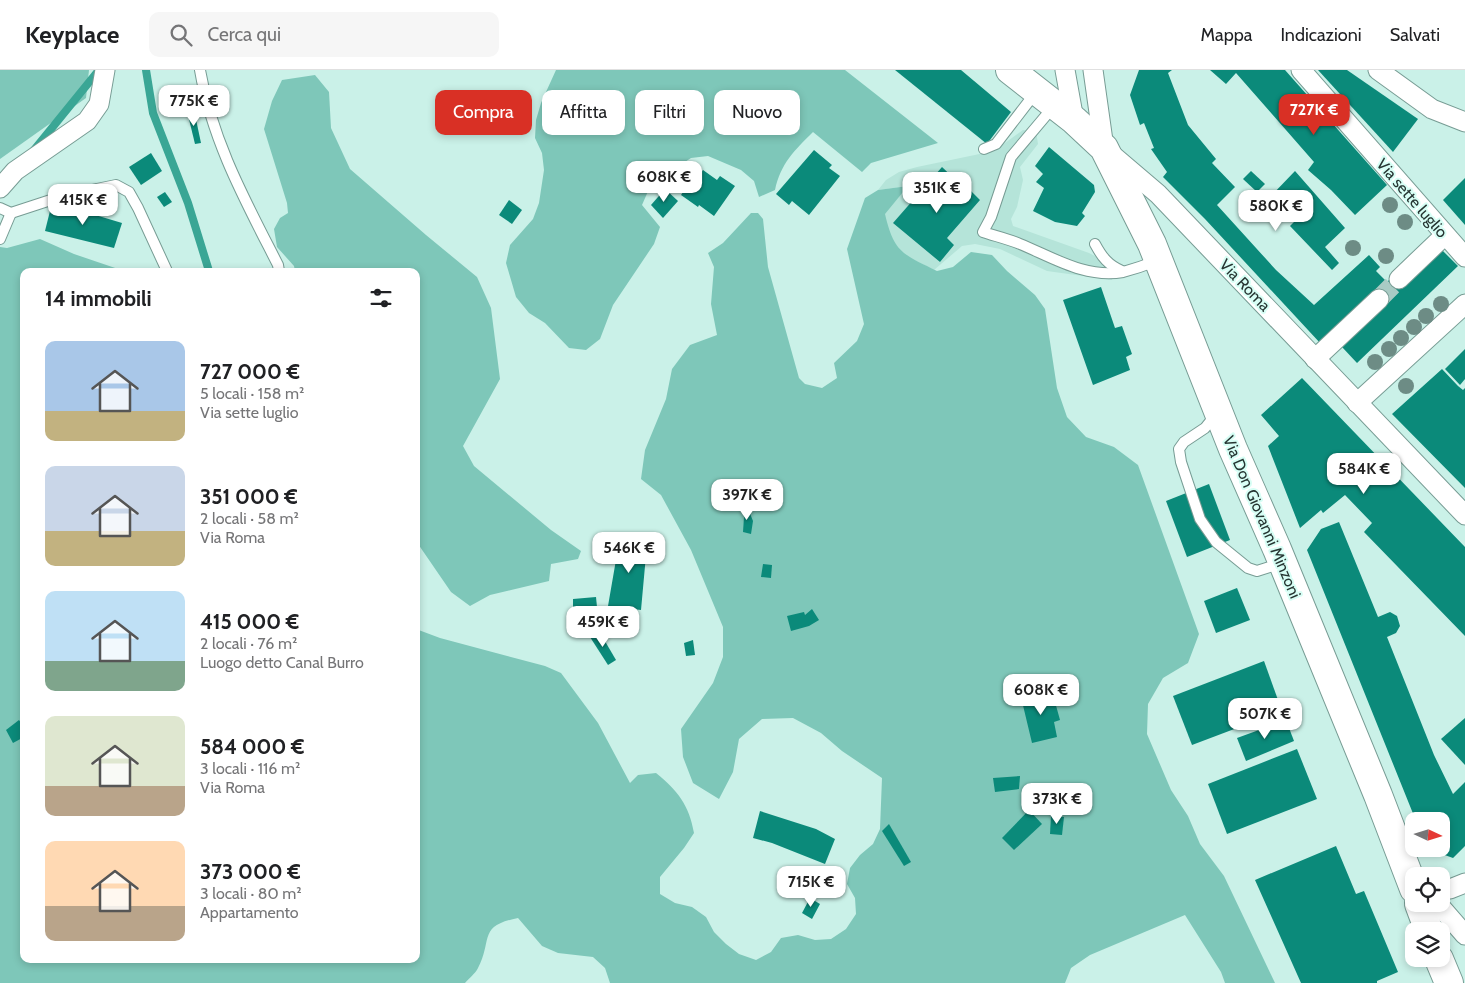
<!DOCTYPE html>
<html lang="it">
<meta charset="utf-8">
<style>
:root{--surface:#fff;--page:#f6f6f6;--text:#202124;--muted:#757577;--line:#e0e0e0;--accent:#d93025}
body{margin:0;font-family:Cabin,sans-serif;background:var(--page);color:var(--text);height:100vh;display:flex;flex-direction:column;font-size:19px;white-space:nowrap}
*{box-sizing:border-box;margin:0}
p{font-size:16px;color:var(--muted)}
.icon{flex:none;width:28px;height:28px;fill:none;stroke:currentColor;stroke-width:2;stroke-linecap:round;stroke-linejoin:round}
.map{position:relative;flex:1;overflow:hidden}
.panel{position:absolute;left:20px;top:198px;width:400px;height:695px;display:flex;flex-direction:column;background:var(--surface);border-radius:10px;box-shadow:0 2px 8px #0003}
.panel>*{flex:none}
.hud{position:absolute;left:435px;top:20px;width:475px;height:45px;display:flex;gap:10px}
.needle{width:32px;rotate:94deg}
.tools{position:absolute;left:1405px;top:742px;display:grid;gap:10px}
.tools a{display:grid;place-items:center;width:45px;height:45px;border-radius:10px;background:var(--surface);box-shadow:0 2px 8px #0003;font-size:25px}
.price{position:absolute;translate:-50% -42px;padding:0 11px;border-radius:10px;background:#fff;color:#222;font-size:16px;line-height:32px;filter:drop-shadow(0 1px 2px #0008)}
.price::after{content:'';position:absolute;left:50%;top:30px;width:15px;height:11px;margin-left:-8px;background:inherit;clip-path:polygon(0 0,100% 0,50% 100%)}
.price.current{background:var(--accent);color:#fff}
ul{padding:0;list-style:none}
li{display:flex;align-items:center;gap:15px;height:125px;padding:0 25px}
li span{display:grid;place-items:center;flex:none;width:140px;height:100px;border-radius:10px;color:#555}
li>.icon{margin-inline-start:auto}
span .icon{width:60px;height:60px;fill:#fffc;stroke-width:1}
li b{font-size:21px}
h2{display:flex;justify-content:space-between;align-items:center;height:60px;padding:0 25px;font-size:21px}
.pill{padding:0 18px;border-radius:10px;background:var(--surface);box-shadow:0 2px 8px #0003;font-size:18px;line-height:45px}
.pill.current{background:var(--accent);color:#fff}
header{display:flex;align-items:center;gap:30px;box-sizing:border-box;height:70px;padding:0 25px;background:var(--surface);border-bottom:1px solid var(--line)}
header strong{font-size:24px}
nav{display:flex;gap:28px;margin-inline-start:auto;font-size:18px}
.search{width:350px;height:45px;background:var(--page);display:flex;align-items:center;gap:12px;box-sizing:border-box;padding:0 18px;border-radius:10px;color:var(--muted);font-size:19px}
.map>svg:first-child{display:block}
.built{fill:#b5e4d9}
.green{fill:#7ec7b9}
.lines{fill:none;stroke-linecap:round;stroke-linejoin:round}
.stream{stroke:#3aa695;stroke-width:8}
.building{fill:#0b8a7a}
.street-tunnel{stroke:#a9cbc4;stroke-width:19;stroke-dasharray:19 9;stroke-linecap:butt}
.lane-casing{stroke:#779c94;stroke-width:12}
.street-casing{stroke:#779c94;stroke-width:21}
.secondary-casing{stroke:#779c94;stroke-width:30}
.lane{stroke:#fff;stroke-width:10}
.street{stroke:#fff;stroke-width:19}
.secondary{stroke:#fff;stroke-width:28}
.tree{fill:#6d8c85}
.labels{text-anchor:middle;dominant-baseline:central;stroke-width:4;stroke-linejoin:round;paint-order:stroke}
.street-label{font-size:16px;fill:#263532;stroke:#d7fef5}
</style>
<header>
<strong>Keyplace</strong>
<div class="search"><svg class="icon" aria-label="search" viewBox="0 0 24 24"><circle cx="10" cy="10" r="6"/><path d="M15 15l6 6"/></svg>Cerca qui</div>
<nav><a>Mappa</a><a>Indicazioni</a><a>Salvati</a></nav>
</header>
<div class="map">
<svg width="1465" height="913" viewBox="0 0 1465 913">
<rect width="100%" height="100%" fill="#caf1e8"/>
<path class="built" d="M1023,60L1036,61L1038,74L1020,97L1023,110L1017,137L1011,149L1013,156L1089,183L1107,192L1114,203L1112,210L1047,201L1000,179L975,174L962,176L934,200L904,185L890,167L884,144L908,116L878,120L886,110L899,102L917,97L994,81Z"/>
<g class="green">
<path d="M0,0H89L86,28L0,89Z"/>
<path d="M556,0H845L938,73L871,93L862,102L813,62C794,81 781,93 775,120L759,127L754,111L741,100L708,86L691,88L662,107L649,119L642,135L660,157L654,174L613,235L600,269L586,280L569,278L545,253L529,243L516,227L506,193L510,175L533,149L539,133L544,100L542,83L535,68L536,50L541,33Z"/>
<path d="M315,5L329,22L331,58L350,99L426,165L477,207L491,238L500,309L463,376L474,396L551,460L581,481L578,489L551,494L549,511L490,525L470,536L451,522L416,471V201H295L294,196L277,177L274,159L280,148L288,143L287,133L264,59L272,31L282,10Z"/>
<path d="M908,116L885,144C894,183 903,184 937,201L953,197L971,182L992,185L1007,201L1035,225L1045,239L1057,318L1067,347L1086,367L1114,377L1138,395L1199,564L1188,593L1163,608L1148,634L1147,664L1171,720L1188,746L1200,774L1224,806L1275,913H1225L1221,902L1185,845L1090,885L1071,898L1065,913H610L605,898L593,887L558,883L542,876L518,848C477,856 493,870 478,898C475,904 469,908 465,913H0V177L7,178L40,169L74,184L124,201H24V889H416V559L440,568L545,596L561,603L598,653L630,713L638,705L656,703C678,721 689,735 694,763L684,778L660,807V824L675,833L692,837L706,847L714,862L726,874L739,884L756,890L771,882L781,868L798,865L815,870L831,869L846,859L856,844L855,828L847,814L850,798L860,785L873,774L880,759L882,708L842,681L821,663L793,648L762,649L739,669L733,702L719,729L693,713L683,687L681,659L713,613L723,587V557L691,480L661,425L641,409L645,380L666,329L672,299L690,275L717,265L711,234L714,197L708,183L723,173L751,143H758L763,149L768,197L799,308L805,314L822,318L837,308L834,293L857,271L864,254L847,179L865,128L878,120Z"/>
</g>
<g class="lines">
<g class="stream">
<path d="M146,0L153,43L188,133L209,201"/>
<path d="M34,80L99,0"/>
</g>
</g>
<g class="building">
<path d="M895,0H961L1011,42L987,74Z"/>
<path d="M1139,0H1172L1168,3L1188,55L1216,89L1212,93L1235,117L1217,135L1276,200L1314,235L1369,185L1380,197L1376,201L1387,212L1394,205L1406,215L1442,180L1458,196L1357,293L1342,277L1385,236L1321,274L1205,149L1163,107L1167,102L1151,79L1154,78L1144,53L1140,55L1130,25Z"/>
<path d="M1210,0H1285L1387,115L1355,145L1331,120L1308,100L1314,92L1236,3L1226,14Z"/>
<path d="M1318,0H1347L1418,49L1393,82Z"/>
<path d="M194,40L201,73L195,74L187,41Z"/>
<path d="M1049,77L1094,115L1095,122L1082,143L1085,146L1077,156L1055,152L1033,141L1044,118L1036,112L1043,104L1035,96Z"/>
<path d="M814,80L832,95L829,98L840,106L809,145L792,131L789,135L776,124Z"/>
<path d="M151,83L162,101L141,115L129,97Z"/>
<path d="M942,97L963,117L965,115L980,130L947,168L954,175L940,192L893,153Z"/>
<path d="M703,100L717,110L720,106L735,116L714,146L699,135L698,137L681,125L690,112L693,114Z"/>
<path d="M1251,101L1265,114L1257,122L1243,109Z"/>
<path d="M1295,101L1345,158L1325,177L1339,193L1332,200L1290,156L1298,148L1295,145L1290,152L1267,130Z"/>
<path d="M1465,108V155L1443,130Z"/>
<path d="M665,119L678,131L663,148L651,135Z"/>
<path d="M165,122L172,132L164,137L157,127Z"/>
<path d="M509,130L522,140L512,154L499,145Z"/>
<path d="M51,137L72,138L122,153L114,178L45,161Z"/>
<path d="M1101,217L1115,258L1122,256L1132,284L1126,287L1130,300L1093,315L1063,230Z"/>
<path d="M1465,279V309L1460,315L1445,299Z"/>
<path d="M1442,299L1458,316L1463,320L1465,318V418L1392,344Z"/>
<path d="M1302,308L1465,477V566L1364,462L1372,453L1345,425L1323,443L1321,440L1300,458L1268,376L1279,366L1261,345Z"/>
<path d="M1209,414L1230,470L1187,487L1166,431Z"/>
<path d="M747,436L753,451L751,464L743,462L744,447L742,439Z"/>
<path d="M1339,452L1378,547L1390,542L1397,546L1400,556L1396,563L1387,567L1434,685L1453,724L1465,712V776L1453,788L1428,779H1441V751H1416L1307,480L1321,459Z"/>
<path d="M619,466L646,468V485L641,540L608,536L617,484Z"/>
<path d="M763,494L772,495L771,508L761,507Z"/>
<path d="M1237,518L1250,550L1216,563L1204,531Z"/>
<path d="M596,527L597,537L573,539V529Z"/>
<path d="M812,539L819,550L809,556L791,561L787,546L804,542L805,545Z"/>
<path d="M599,561L616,590L608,595L590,567Z"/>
<path d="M693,570L695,585L686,586L684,573Z"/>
<path d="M1264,591L1282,641L1192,675L1173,626Z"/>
<path d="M1052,621L1060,650L1054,652L1057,667L1032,673L1021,627Z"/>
<path d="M1465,648V695L1441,669Z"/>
<path d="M19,650L24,657V667L13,673L6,660Z"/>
<path d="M1286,650L1294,671L1246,691L1237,668Z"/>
<path d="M1297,679L1317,729L1227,764L1208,714Z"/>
<path d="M1020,706L1019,719L995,722L993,708Z"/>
<path d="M1029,740L1042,754L1014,780L1002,768Z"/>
<path d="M760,741L816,759L835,769L825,794L772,773L753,768Z"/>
<path d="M1051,746L1064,747L1062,765L1050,764Z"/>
<path d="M889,754L911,792L904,796L882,761Z"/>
<path d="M1336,776L1356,824L1364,821L1398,902L1377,911V913H1301L1255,810Z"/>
<path d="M810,828L820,834L812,849L802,843Z"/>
</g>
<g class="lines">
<path class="street-tunnel" d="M1379,229L1399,209"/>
<g class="lane-casing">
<g id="lane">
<path d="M200,0C212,71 246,132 278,195L279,201"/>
<path d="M1054,36L1011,87L991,147L983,162C995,166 1008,169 1020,174C1052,187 1086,209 1123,202C1134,199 1146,195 1156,191"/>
<path d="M984,79L996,74L1036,22"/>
<path d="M0,138L11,143L63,126L116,115L129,122L138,138L167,201"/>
<path d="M0,169L11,143"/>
<path d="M1095,174C1102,187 1108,195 1122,201"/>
<path d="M1217,343L1205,358L1184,372L1179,379L1181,392L1200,449L1216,472L1248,498L1257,501L1282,493"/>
</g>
</g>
<g class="street-casing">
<g id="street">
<path d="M1065,0L1074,50"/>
<path d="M1093,0L1104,78L1158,124L1465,445"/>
<path d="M1301,0L1465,187"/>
<path d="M1378,0L1432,39L1465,52"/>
<path d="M0,118L15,101L87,51L99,34L105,0"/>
<path d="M1399,209L1445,165"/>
<path d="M1315,289L1379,229"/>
<path d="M1357,333L1465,234"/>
<path d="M1441,818L1450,819L1465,813"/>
<path d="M1438,834L1465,865"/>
</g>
</g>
<g class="secondary-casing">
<g id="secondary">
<path d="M1010,0L1074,50L1104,78L1152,174L1233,379L1277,479L1378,725L1414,819"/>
<path d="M1419,834L1429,861"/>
<path d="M1439,889L1449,913"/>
</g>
</g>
<use href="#lane" class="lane"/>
<use href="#street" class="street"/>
<use href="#secondary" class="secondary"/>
</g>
<g class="tree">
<circle cx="1390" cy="135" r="8"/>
<circle cx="1405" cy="152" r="8"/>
<circle cx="1353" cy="178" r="8"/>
<circle cx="1386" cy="186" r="8"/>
<circle cx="1441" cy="234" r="8"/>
<circle cx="1426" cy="246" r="8"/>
<circle cx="1414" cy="257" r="8"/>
<circle cx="1401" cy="268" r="8"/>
<circle cx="1389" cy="279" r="8"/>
<circle cx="1375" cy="292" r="8"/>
<circle cx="1406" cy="316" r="8"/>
</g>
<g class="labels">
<g class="street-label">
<text transform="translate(1412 128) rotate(49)">Via sette luglio</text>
<text transform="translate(1245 215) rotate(46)">Via Roma</text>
<text transform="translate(1262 447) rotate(67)">Via Don Giovanni Minzoni</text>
</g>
</g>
</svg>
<div class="tools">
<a><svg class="needle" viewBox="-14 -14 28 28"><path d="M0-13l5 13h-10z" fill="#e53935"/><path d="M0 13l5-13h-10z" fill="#757577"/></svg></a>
<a><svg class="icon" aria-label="locate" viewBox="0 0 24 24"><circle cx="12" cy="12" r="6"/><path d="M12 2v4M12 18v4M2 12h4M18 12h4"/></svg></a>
<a><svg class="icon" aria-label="layers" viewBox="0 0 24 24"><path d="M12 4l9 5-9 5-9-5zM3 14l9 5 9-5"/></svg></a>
</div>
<b class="price" style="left:194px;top:57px">775K €</b>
<b class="price current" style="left:1314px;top:66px">727K €</b>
<b class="price" style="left:664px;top:133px">608K €</b>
<b class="price" style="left:937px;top:144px">351K €</b>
<b class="price" style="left:83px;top:156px">415K €</b>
<b class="price" style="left:1276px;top:162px">580K €</b>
<b class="price" style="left:1364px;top:425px">584K €</b>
<b class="price" style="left:747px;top:451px">397K €</b>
<b class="price" style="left:629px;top:504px">546K €</b>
<b class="price" style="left:603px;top:578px">459K €</b>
<b class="price" style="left:1041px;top:646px">608K €</b>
<b class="price" style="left:1265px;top:670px">507K €</b>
<b class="price" style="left:1057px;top:755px">373K €</b>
<b class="price" style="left:811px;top:838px">715K €</b>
<div class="hud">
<a class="pill current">Compra</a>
<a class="pill">Affitta</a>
<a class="pill">Filtri</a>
<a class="pill">Nuovo</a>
</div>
<section class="panel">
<h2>14 immobili<svg class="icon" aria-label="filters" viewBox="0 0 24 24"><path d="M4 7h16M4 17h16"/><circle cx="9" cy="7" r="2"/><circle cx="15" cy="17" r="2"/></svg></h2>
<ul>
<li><span style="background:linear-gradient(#a9c7e8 70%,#c2b280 0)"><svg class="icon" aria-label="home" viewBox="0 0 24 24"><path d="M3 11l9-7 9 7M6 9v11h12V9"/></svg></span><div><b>727 000 €</b><p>5 locali · 158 m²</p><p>Via sette luglio</p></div></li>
<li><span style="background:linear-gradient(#c9d6e8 65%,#c2b280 0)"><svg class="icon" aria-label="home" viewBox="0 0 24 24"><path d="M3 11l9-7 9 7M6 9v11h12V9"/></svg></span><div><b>351 000 €</b><p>2 locali · 58 m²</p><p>Via Roma</p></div></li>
<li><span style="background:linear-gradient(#bfe0f5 70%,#7fa58c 0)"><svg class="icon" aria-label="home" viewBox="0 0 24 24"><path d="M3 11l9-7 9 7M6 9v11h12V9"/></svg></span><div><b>415 000 €</b><p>2 locali · 76 m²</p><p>Luogo detto Canal Burro</p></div></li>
<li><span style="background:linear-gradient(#dfe7d0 70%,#b9a48a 0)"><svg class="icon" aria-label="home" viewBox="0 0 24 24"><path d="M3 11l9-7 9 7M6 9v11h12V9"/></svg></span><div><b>584 000 €</b><p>3 locali · 116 m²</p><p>Via Roma</p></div></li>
<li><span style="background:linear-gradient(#ffd9b3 65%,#b9a48a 0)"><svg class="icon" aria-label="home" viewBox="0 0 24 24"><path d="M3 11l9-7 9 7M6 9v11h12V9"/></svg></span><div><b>373 000 €</b><p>3 locali · 80 m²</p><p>Appartamento</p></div></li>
</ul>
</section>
</div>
